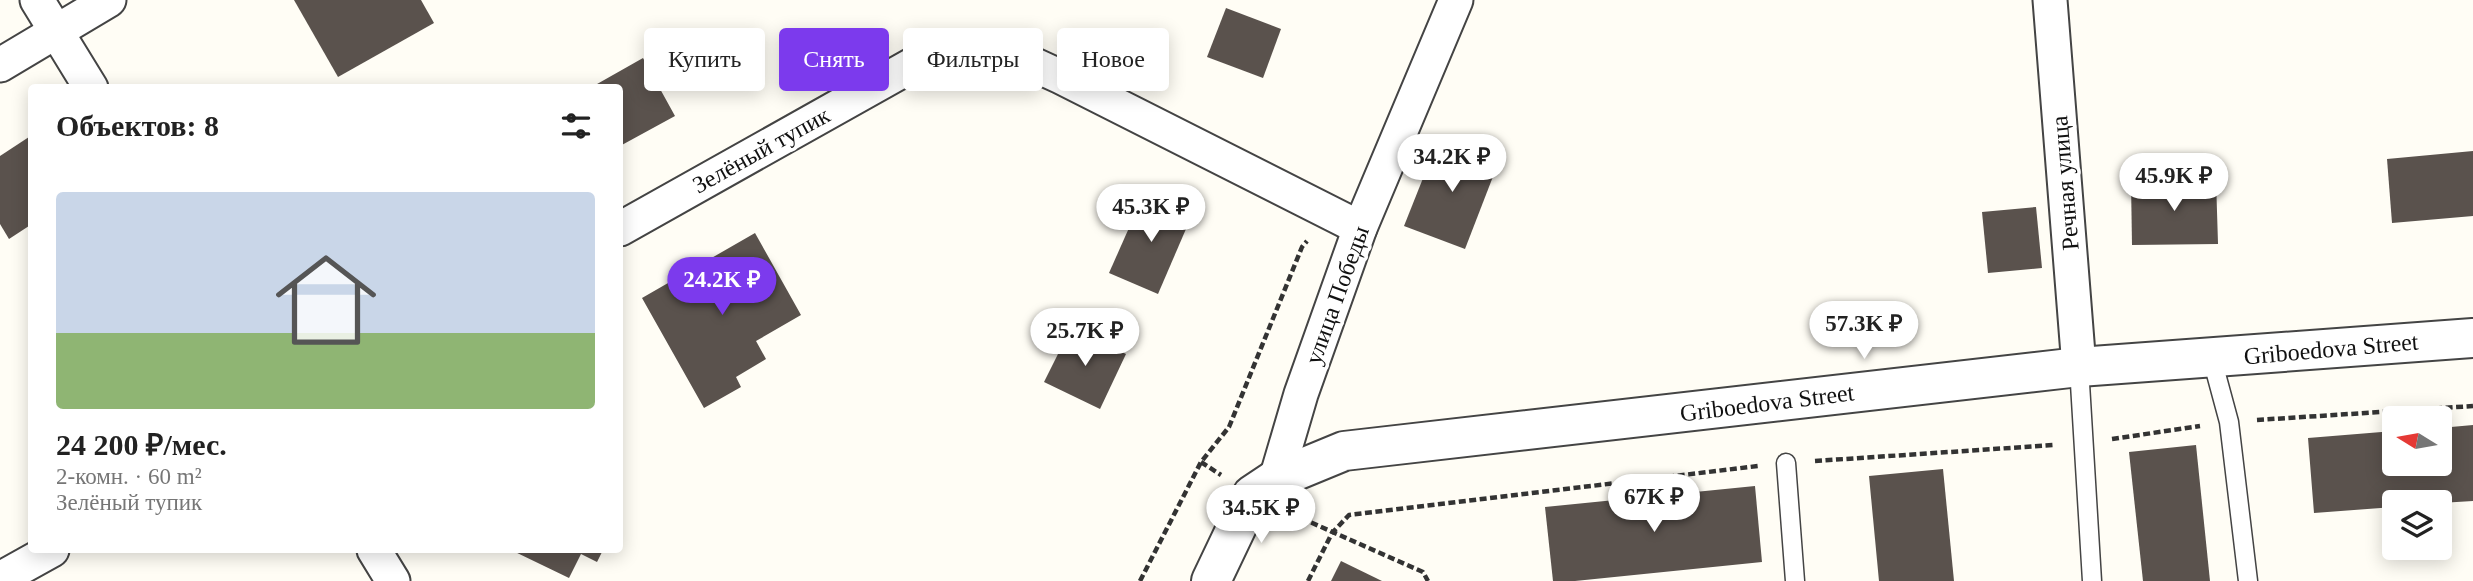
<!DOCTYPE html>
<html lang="ru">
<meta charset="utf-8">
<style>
:root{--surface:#fff;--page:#f2f2f2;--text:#222;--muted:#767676;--accent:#7c3aed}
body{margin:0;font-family:"Times New Roman",serif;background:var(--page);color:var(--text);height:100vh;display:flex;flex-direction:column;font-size:26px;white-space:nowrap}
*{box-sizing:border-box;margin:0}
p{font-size:23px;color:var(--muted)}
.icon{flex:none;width:38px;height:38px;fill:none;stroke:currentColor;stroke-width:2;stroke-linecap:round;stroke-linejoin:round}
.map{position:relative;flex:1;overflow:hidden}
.details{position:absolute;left:28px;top:84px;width:595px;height:469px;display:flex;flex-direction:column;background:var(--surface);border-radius:7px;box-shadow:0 4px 18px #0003}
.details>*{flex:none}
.top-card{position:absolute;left:644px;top:28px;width:665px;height:63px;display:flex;gap:14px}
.needle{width:46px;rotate:281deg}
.buttons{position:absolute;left:2382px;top:406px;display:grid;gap:14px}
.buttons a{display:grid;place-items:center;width:70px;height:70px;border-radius:7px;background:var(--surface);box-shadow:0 4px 18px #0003;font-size:35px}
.price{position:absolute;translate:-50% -60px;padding:0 16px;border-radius:24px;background:#fff;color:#222;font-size:23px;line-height:46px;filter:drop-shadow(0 2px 4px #0008)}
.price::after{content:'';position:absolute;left:50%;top:42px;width:21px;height:16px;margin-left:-10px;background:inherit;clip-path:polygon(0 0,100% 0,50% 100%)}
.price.selected{background:var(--accent);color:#fff}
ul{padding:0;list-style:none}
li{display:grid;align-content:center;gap:14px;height:371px;padding:0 28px}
li span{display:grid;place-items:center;height:217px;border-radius:7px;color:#555}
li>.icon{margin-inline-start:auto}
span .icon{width:126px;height:126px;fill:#fffc;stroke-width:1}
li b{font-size:30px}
h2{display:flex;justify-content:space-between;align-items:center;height:84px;padding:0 28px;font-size:30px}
.pill{padding:0 24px;border-radius:7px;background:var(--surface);box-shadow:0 4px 18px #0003;font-size:24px;line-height:63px}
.pill.selected{background:var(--accent);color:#fff}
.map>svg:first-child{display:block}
.building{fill:#5a524d}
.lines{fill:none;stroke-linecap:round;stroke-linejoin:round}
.service-casing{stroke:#444;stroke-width:21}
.minor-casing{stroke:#444;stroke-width:37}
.tertiary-casing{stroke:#444;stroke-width:42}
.path{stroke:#333;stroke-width:4.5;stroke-dasharray:7 3.5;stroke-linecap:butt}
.service{stroke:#fff;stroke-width:18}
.minor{stroke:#fff;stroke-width:33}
.tertiary{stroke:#fff;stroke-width:38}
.labels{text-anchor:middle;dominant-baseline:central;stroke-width:7;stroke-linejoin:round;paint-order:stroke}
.street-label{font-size:24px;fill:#111;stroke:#fff}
</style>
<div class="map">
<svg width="2473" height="581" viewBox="0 0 2473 581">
<rect width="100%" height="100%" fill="#fffdf5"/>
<g class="building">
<path d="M294,0H421L434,23L338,77Z"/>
<path d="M1226,8L1281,29L1263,78L1207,57Z"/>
<path d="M643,58L675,116L620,146V88H590Z"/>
<path d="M32,135V224L9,239L0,224V156Z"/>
<path d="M1439,138L1499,161L1465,249L1404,226Z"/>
<path d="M2473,151V216L2392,223L2387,159Z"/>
<path d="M2216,180L2218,244L2132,245L2131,182Z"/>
<path d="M1144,194L1192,215L1158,294L1109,273Z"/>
<path d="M2036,207L2042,268L1988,273L1982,212Z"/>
<path d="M755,233L801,315L756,341L766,359L736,377L741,387L704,408L642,298Z"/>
<path d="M1071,328L1126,354L1100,409L1044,382Z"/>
<path d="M2473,425V501L2440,503L2394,502V507L2314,513L2308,438L2394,431V464H2440V428Z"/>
<path d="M2196,445L2210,581H2143L2129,452Z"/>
<path d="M1943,469L1954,581H1879L1869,476Z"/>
<path d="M1755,486L1762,562L1575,581H1553L1545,507Z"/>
<path d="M511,550H603L597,562L581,554L569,578Z"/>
<path d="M1341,561L1382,581H1331Z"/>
</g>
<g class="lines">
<g class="service-casing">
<g id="service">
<path d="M2212,359L2229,422L2248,581"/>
<path d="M2079,367L2092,581"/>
<path d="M1786,463L1795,581"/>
</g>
</g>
<g class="minor-casing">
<g id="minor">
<path d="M37,0L91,88"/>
<path d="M2050,0L2079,367"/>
<path d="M0,65L109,0"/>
<path d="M620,229L939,50L980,48L1011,54L1061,77L1360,228"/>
<path d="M1276,479L1301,394L1360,228L1456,0"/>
<path d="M374,550L393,581"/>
<path d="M0,579L52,550"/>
</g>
</g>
<g class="tertiary-casing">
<path id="tertiary" d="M1211,581L1252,495L1276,479L1344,451L2079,367L2473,338"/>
</g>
<g class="path">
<path d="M2257,420L2473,406"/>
<path d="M2112,439L2200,426"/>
<path d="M1815,461L2054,445"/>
<path d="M1201,462L1221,475"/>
<path d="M1292,514L1423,572L1428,581"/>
<path d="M1140,581L1201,462L1229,427L1302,247L1307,241"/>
<path d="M1308,581L1332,533L1349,515L1758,466"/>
</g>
<use href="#service" class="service"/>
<use href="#minor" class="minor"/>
<use href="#tertiary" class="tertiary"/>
</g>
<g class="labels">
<g class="street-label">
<text transform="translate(761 150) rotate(-29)">Зелёный тупик</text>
<text transform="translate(2065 183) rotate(-95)">Речная улица</text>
<text transform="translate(1337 295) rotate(-70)">улица Победы</text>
<text transform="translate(2331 349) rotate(-5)">Griboedova Street</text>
<text transform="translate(1767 403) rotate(-7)">Griboedova Street</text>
</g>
</g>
</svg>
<div class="buttons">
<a><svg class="needle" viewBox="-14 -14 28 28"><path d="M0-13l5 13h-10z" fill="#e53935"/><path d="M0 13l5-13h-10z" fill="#767676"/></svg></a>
<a><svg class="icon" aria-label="layers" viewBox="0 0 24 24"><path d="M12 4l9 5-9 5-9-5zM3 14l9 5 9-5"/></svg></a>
</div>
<b class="price" style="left:1452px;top:194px">34.2K ₽</b>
<b class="price" style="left:2174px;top:213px">45.9K ₽</b>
<b class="price" style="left:1151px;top:244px">45.3K ₽</b>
<b class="price selected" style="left:722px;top:317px">24.2K ₽</b>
<b class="price" style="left:1864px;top:361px">57.3K ₽</b>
<b class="price" style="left:1085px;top:368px">25.7K ₽</b>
<b class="price" style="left:1654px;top:534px">67K ₽</b>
<b class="price" style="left:1261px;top:545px">34.5K ₽</b>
<div class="top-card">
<a class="pill">Купить</a>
<a class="pill selected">Снять</a>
<a class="pill">Фильтры</a>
<a class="pill">Новое</a>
</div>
<section class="details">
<h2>Объектов: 8<svg class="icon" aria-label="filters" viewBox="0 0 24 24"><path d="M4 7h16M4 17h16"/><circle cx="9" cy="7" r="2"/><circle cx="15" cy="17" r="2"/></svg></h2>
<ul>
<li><span style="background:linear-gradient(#c9d6e8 65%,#8fb573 0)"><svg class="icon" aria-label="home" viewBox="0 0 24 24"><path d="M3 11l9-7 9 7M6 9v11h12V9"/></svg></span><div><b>24 200 ₽/мес.</b><p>2-комн. · 60 m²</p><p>Зелёный тупик</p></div></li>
</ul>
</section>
</div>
